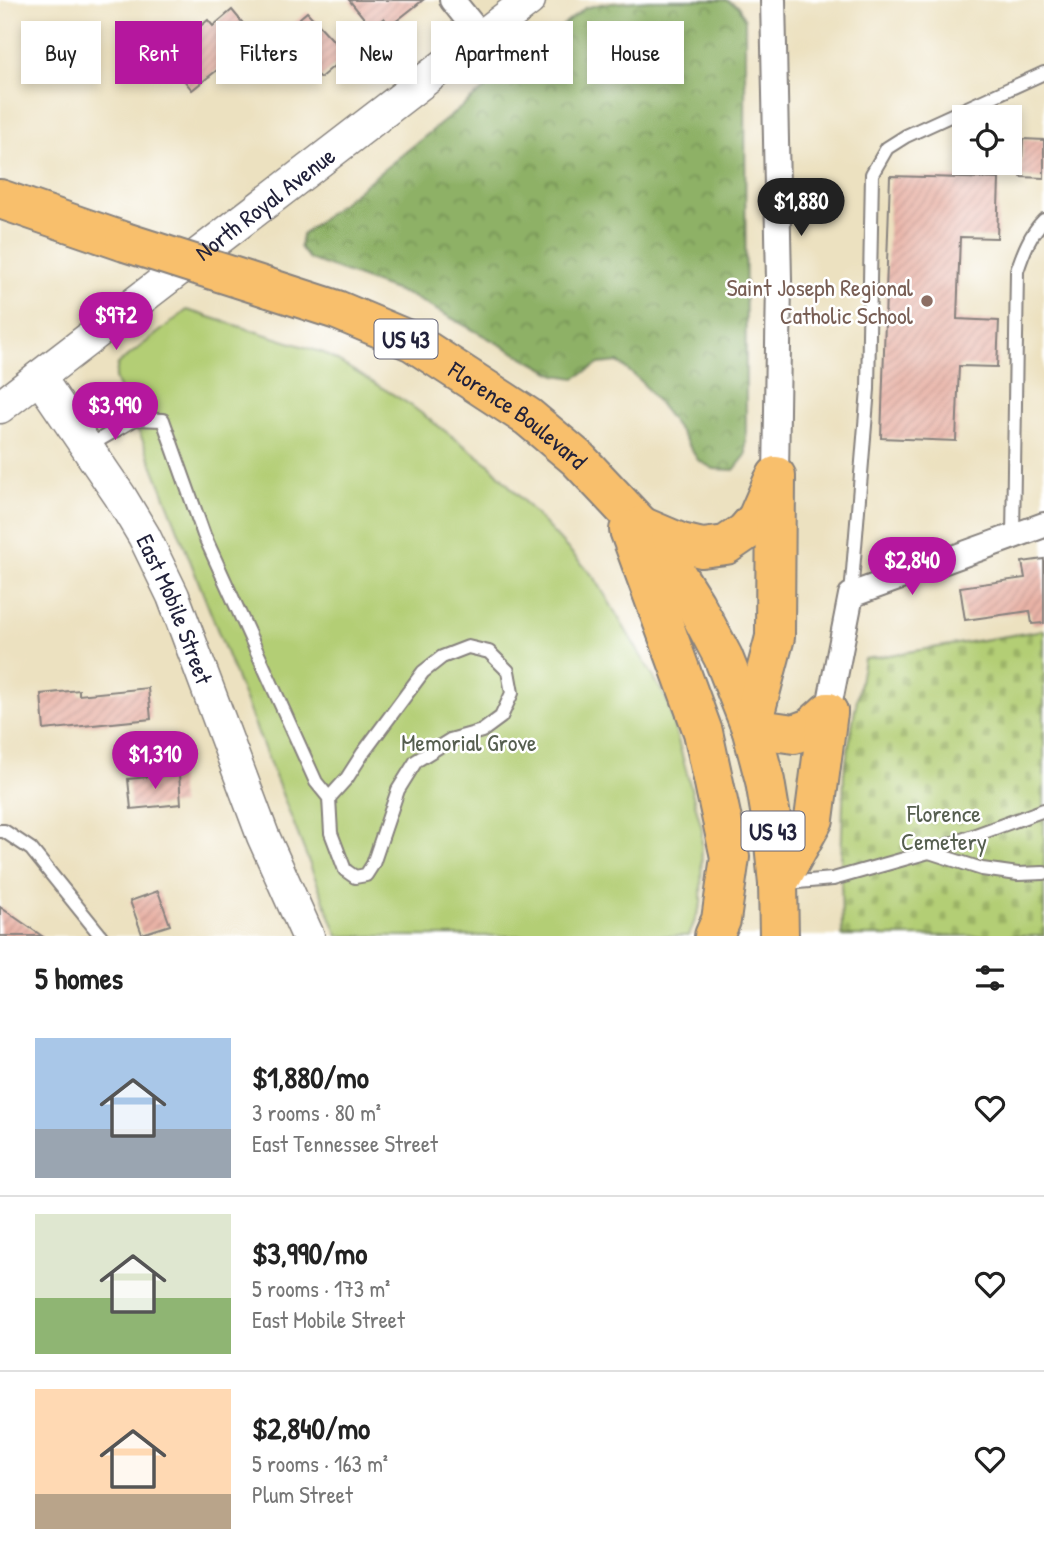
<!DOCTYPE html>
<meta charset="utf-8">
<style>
:root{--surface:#fff;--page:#f2f2f2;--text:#222;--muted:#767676;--line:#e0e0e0;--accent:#b5179e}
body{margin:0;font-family:"Patrick Hand",sans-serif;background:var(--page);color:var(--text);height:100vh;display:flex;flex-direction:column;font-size:26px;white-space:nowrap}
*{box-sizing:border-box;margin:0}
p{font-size:23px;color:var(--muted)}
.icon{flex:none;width:38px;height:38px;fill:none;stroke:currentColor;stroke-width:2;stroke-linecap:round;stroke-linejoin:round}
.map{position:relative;height:936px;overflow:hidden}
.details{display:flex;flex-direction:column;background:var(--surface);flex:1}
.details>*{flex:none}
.guide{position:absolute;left:21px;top:21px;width:1003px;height:63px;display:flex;gap:14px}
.fabs{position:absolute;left:952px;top:105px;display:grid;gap:14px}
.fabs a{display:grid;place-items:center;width:70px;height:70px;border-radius:0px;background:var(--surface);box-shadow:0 4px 10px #0003;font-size:35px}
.price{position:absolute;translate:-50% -60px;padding:0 16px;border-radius:24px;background:var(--accent);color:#fff;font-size:23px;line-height:46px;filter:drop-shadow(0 2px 4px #0008)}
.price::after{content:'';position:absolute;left:50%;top:42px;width:21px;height:16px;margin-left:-10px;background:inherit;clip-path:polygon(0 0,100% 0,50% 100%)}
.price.on{background:#222;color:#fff}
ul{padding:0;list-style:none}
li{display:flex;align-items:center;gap:21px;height:175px;padding:0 35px}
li+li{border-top:2px solid var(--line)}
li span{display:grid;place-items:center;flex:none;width:196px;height:140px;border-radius:0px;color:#555}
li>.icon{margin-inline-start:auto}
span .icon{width:84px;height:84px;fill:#fffc;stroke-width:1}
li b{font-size:30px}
h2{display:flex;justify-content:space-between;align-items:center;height:84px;padding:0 35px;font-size:30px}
.pill{padding:0 24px;border-radius:0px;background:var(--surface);box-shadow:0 4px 10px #0003;font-size:24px;line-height:63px}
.pill.on{background:var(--accent);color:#fff}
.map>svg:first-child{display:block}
.forest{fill:url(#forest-crowns);stroke:#586a50;stroke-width:2}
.cemetery{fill:url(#cemetery-stones);stroke:#6a7858;stroke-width:2}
.green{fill:#b3ce74;stroke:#6a7858;stroke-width:2}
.building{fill:url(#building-hatch)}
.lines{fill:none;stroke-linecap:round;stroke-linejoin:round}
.service-casing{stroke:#87827e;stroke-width:16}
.minor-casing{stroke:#87827e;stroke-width:28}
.tertiary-casing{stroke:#87827e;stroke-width:35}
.trunk-casing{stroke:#87827e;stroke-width:42}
.service{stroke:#fff;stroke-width:12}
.minor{stroke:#fff;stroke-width:24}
.tertiary{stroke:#fff;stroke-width:32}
.trunk{stroke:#f8bf6c;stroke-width:38}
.trunk-bridge-casing{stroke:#87827e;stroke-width:42;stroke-linecap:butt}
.trunk-bridge{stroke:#f8bf6c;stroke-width:38}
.education-dot{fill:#8d6e63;stroke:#fff;stroke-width:2.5}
.labels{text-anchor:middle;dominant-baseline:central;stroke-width:5;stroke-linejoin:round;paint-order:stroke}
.shield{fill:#fff;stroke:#646476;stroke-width:2}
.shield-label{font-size:23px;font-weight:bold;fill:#22223b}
.street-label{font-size:24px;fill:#22223b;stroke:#fff}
.education-label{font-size:24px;fill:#785e54;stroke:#fff;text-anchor:end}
.park-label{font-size:24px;fill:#555e4f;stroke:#fff}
</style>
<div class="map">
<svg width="1044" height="936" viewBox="0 0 1044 936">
<defs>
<pattern id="forest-crowns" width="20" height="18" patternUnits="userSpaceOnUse" patternTransform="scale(1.75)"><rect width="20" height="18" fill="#8eb166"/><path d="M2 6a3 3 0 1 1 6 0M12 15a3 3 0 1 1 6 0" fill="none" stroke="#749055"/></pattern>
<pattern id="cemetery-stones" width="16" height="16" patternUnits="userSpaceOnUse" patternTransform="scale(1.75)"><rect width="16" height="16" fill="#b3ce74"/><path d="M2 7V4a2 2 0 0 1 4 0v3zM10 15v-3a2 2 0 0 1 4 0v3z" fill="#9ab165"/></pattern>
<pattern id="building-hatch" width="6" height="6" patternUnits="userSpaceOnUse" patternTransform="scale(1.75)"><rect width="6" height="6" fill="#e8b2a6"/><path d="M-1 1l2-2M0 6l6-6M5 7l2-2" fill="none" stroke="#c79990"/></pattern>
</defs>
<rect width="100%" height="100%" fill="#fff"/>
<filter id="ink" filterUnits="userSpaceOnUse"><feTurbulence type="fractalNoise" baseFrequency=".0143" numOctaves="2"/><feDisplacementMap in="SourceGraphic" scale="14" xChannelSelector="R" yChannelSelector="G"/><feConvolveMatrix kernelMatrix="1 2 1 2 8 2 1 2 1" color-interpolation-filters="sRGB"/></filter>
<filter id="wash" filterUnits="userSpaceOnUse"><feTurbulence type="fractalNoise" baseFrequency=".00686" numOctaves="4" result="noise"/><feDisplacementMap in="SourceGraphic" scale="28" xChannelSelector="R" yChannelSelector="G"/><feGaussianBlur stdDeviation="1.57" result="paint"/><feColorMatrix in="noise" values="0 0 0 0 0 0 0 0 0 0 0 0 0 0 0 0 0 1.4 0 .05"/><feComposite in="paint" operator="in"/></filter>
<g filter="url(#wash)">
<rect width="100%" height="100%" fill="#ece1c0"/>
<path class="forest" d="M649,0H726L738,6L745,20L746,455L734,470L714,469L698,460L681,433L641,381L618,362L599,364L575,378L556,375L411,296L309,259L300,247L302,235L585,8L601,4Z"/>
<path class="cemetery" d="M1044,630V936H842L841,864L844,773L864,659Z"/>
<path class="green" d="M187,310L324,353L409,404L489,464L595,578L667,700L702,829L701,904L689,936H338L143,441L115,379L118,364Z"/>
<g id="blocks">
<g class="building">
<path d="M349,0H423L390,26L384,18L372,28Z"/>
<path d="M232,10L256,39L192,90L168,60L196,37L192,33L208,20L213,26Z"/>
<path d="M307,12L342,50L336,55L341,60L320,78L315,73L309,78L275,39Z"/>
<path d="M1023,139L1044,140V178L1021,177Z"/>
<path d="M890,176L999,179L997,238L960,237L957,319L999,321L997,367L959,366L956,441L881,438Z"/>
<path d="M1044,559V623L1032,624L1030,611L965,620L960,587L1025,578L1022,562Z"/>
<path d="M148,688L151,719L44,730L41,694L79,690V695Z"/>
<path d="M179,774L181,804L131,809L128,779Z"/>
<path d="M158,891L170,925L142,934L130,901Z"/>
<path d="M0,907L42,936H0Z"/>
</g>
</g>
</g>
<g filter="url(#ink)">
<use href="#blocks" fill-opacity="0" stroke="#87827e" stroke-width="2"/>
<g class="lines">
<g class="service-casing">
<g id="service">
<path d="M87,447L135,419L163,420L204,535L316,782L329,798L331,833L345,870L355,877L366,875L373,864L398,790L416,761L450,740L482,731L501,717L512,693L508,671L489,652L468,647L442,657L423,672L363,753L347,778L329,798"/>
<path d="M1013,536L1017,271C1023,253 1030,234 1044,220"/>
<path d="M851,595L868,389L872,174L887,148L906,136L1044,73"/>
<path d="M0,831H4L31,849L101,936"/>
<path d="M929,852L982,869L1018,874L1044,873"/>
<path d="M786,883L833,879L929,852L1044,810"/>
</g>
</g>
<g class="minor-casing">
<g id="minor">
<path d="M452,0L482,37"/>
<path d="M773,0L779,280L776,476"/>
<path d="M828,712L851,595L1044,525"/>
</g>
</g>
<g class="tertiary-casing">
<g id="tertiary">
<path id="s1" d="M39,377L120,496L144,536L173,596L263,836L308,936"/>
<path id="s2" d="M0,407L529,0"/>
</g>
</g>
<g class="trunk-casing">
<g id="trunk">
<path d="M0,199L125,242"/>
<path id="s3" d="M269,288L337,310L413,342L528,417L578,459L641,526L661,550L695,604L723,657L751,728L765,781L772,823L778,884L779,936"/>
<path d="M641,526L681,543L702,548L726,545L745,532L757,518L773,481"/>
<path d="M629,530L703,732L730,857L721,920L714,936"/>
<path d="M751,728L775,637L776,476"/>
<path d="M751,728L794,734L810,728L828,712"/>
<path d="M778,884L814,819L828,712"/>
</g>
</g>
<use href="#service" class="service"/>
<use href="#minor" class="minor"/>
<use href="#tertiary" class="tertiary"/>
<use href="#trunk" class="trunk"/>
<g class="trunk-bridge-casing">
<path id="trunk-bridge" d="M125,242L269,288"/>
</g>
<use href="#trunk-bridge" class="trunk-bridge"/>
</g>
</g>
<circle class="education-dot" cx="927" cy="301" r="7"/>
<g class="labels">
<g class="shield">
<rect x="374.5" y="319.5" width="63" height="39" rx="5"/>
<rect x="741.5" y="811.5" width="63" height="39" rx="5"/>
</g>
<g class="shield-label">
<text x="406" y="339">US 43</text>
<text x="773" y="831">US 43</text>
</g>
<g class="street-label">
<text stroke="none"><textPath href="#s2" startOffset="334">North Royal Avenue</textPath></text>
<text stroke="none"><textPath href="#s3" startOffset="282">Florence Boulevard</textPath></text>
<text stroke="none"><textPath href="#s1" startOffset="270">East Mobile Street</textPath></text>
</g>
<g class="education-label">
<text x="913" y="287">Saint Joseph Regional<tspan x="913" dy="28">Catholic School</tspan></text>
</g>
<g class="park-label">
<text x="469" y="742">Memorial Grove</text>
<text x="944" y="813">Florence<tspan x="944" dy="28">Cemetery</tspan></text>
</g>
</g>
</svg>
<div class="fabs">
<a><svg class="icon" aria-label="locate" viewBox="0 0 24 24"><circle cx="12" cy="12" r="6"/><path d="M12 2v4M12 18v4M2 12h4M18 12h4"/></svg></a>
</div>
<b class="price on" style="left:801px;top:238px">$1,880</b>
<b class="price" style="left:116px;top:352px">$972</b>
<b class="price" style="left:115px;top:442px">$3,990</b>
<b class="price" style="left:912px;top:597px">$2,840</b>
<b class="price" style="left:155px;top:791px">$1,310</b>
<div class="guide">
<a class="pill">Buy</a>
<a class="pill on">Rent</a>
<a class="pill">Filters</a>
<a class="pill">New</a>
<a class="pill">Apartment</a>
<a class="pill">House</a>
</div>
</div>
<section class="details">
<h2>5 homes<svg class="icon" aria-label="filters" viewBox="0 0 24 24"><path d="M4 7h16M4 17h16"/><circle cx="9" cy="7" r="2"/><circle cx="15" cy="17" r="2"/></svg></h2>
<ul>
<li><span style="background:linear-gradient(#a9c7e8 65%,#9aa5b1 0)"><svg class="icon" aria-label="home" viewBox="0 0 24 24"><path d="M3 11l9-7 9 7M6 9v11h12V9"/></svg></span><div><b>$1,880/mo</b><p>3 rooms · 80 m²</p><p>East Tennessee Street</p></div><svg class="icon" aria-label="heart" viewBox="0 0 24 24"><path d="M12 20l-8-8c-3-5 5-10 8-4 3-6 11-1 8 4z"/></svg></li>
<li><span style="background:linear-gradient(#dfe7d0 60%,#8fb573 0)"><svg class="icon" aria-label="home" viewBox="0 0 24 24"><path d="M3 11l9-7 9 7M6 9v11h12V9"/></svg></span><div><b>$3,990/mo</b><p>5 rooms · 173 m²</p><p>East Mobile Street</p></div><svg class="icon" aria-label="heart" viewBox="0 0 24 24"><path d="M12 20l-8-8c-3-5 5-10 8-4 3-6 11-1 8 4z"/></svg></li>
<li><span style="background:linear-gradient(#ffd9b3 75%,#b9a48a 0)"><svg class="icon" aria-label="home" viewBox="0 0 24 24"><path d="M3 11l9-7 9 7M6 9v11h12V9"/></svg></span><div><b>$2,840/mo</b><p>5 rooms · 163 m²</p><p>Plum Street</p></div><svg class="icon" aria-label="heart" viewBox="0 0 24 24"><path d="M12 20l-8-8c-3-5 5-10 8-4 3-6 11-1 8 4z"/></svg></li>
</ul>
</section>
